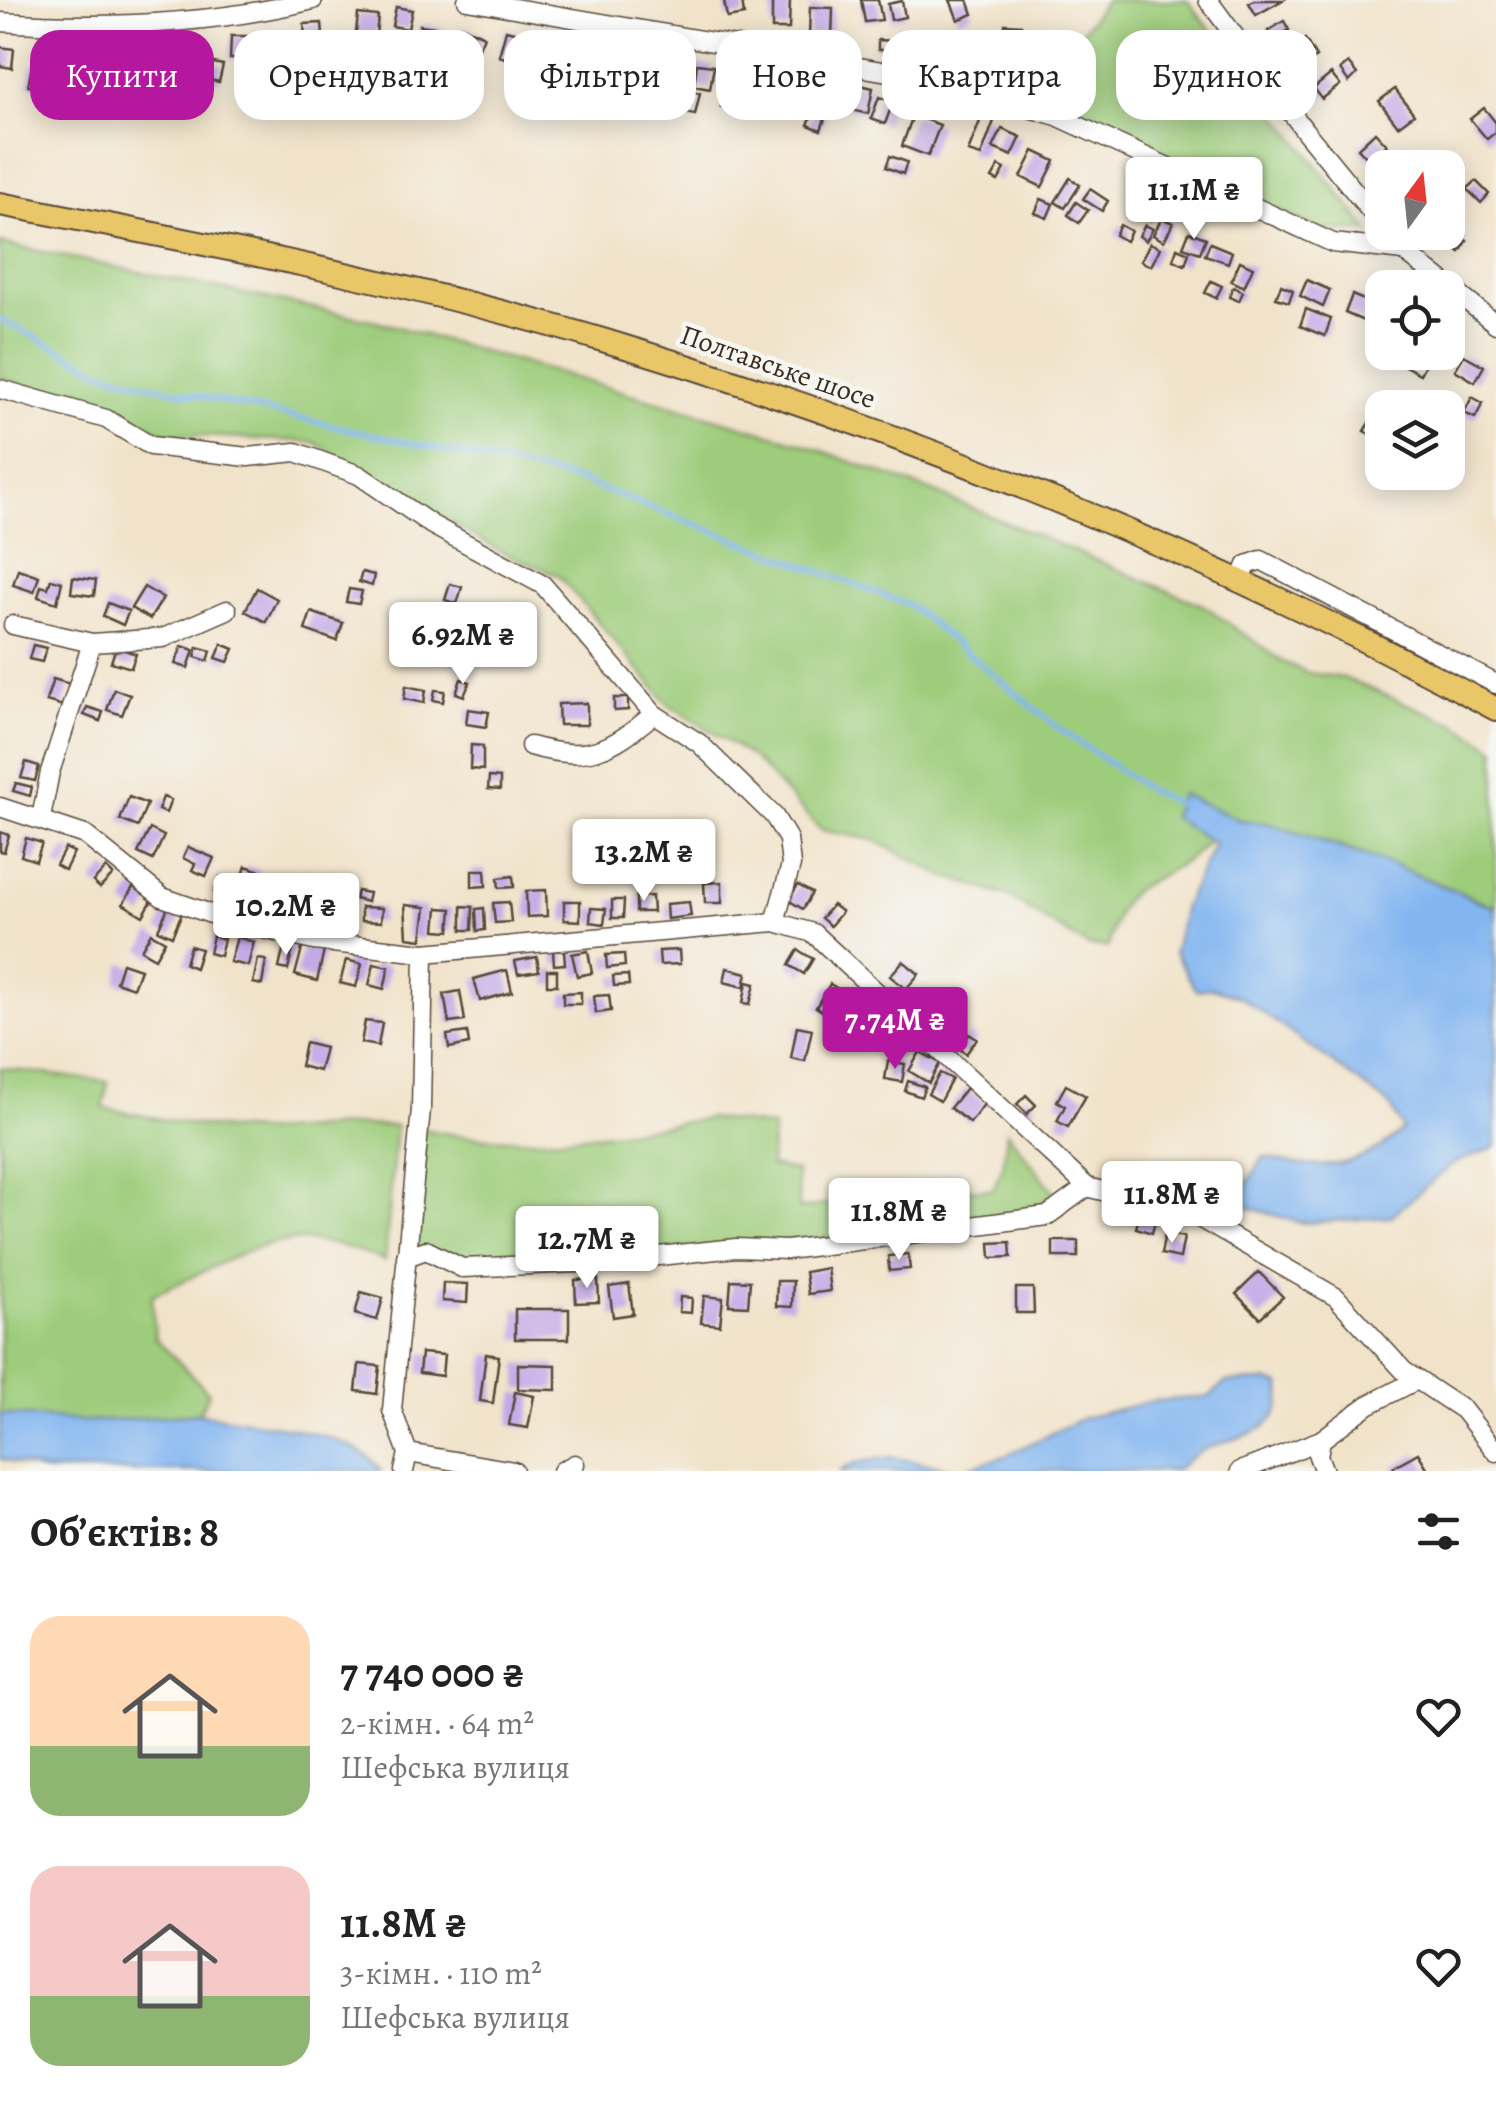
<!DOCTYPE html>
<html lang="uk">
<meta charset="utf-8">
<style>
:root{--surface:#fff;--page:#f6f6f6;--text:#222;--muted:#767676;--accent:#b5179e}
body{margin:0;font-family:Alegreya,serif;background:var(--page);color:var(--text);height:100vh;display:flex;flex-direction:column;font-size:38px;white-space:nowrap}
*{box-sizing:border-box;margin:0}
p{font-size:32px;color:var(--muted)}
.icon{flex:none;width:55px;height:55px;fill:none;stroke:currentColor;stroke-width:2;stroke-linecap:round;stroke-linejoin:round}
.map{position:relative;height:1471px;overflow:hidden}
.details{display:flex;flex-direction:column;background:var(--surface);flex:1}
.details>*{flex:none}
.top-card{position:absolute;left:30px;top:30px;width:1438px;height:90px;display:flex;gap:20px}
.needle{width:65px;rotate:15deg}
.controls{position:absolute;left:1365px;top:150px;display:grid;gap:20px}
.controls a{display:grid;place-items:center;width:100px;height:100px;border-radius:20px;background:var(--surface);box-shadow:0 5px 25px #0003;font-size:50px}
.price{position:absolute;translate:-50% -85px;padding:0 22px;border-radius:10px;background:#fff;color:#222;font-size:32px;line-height:65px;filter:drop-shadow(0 2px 5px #0008)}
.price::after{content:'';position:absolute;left:50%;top:60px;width:30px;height:22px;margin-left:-15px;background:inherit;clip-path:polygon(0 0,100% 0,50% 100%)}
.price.selected{background:var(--accent);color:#fff}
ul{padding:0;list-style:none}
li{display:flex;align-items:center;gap:30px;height:250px;padding:0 30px}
li span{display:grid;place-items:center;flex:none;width:280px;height:200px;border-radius:30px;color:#555}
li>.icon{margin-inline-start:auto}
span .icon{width:120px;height:120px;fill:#fffc;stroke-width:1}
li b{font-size:42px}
h2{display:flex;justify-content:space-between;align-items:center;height:120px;padding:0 30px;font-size:42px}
.tag{padding:0 35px;border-radius:30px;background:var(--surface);box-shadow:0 5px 25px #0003;font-size:35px;line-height:90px}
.tag.selected{background:var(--accent);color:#fff}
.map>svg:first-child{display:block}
.green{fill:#9dcc7a;stroke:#6c7b4c;stroke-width:2.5}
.water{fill:#83b6f0;stroke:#5f7087;stroke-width:2.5}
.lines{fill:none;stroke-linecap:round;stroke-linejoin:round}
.stream{stroke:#83b6f0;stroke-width:5}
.building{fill:#c3aae6}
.minor-casing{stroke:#564638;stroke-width:21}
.major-casing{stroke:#564638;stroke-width:26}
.minor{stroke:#fff;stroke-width:18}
.major{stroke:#e9c769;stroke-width:22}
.labels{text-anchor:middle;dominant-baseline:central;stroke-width:9;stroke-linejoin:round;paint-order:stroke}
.street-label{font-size:28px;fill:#3b2a1e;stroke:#f6f6f2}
</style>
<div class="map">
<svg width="1496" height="1471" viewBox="0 0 1496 1471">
<rect width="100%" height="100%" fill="#f6f6f2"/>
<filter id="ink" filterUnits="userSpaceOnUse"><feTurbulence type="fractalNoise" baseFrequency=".01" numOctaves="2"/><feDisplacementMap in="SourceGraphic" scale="20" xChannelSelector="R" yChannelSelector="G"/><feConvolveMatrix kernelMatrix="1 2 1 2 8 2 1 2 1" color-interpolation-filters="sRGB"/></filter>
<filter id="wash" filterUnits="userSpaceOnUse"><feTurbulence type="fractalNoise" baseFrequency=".0048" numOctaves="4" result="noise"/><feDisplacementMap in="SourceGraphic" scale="40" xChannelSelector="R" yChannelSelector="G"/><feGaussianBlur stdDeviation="2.25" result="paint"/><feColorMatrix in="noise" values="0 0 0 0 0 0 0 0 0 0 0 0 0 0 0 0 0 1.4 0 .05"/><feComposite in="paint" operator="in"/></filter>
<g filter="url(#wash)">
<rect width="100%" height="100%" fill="#f1e3ca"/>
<g class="green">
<path d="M1106,0H1187L1369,231L1320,230L1030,96Z"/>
<path d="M0,243L376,321L798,442L933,492L1205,606L1283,662L1308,673L1344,678L1456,724L1496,749V907C1410,872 1326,835 1234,819C1215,831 1204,849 1187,860C1139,892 1122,880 1108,947L1088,946L1007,896L944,876L874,840L821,830L752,757L668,704L558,575L499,551L314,442L167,434L113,407L0,379Z"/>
<path d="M0,1068L108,1082L103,1108C161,1119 220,1133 280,1131C320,1129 356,1123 396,1126L385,1261C274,1216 253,1253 152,1295L155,1338L209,1393L199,1413L93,1422L0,1414Z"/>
<path d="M710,1118L773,1127L770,1166L796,1171L799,1209L902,1192L993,1189L1003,1166L1007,1132L1057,1196L1021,1214L806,1240L459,1265L406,1241L418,1128C516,1151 612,1134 710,1118Z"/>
</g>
<g class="water">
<path d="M1181,794L1240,820L1271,824L1398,867L1496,908V1147L1453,1164L1390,1217L1300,1223L1234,1203L1264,1157C1318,1172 1361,1170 1403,1129L1389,1104L1241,997L1212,988L1196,990L1174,952L1184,906L1214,844L1172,817Z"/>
<path d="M1268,1381L1281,1385C1287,1438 1232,1434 1200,1452C1191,1457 1182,1465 1174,1471H841L854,1463L891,1457L960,1470L1005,1456L1083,1418L1153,1401L1209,1397L1226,1382Z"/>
<path d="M199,1413C248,1424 353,1427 381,1471H43L0,1459V1414L93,1422Z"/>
</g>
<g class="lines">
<path class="stream" d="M0,319L99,370L154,386L578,480L909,605L1057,727L1148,790L1182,806"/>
</g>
<g id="blocks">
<g class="building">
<path d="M742,0L744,15L727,18L724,1Z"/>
<path d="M772,0H790L789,29H772Z"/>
<path d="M861,0H878L882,20L865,22Z"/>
<path d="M950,0H968L973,14L958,20Z"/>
<path d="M1254,0H1283L1256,15L1249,3Z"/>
<path d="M902,1L905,17L891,20L888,4Z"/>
<path d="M396,7L412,10L408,29L392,26Z"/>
<path d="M810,7L833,8L832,38L809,37Z"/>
<path d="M358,14L378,16L375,45L355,42Z"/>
<path d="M1284,21L1289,30L1273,39L1268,31Z"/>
<path d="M322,23L323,37L305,38L304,24Z"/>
<path d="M1005,24L1021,25L1020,37H1005Z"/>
<path d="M420,25L443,28L442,39L419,37Z"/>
<path d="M464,27L484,36L476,55L455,47Z"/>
<path d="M506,30L521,34L513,61L499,56Z"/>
<path d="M930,30L934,53L920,56L915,33Z"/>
<path d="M263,35H277V63H264Z"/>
<path d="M231,36H247L246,59H230Z"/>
<path d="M949,36L953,51L942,54L938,39Z"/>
<path d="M1305,39L1316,57L1297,69L1285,51Z"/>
<path d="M878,40L894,41V50H878Z"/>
<path d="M906,42L909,55L901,56L898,44Z"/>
<path d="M1010,45L1026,47L1022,70L1006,67Z"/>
<path d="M0,47L14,49L12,68L0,66Z"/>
<path d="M288,50L307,51L306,66L287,65Z"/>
<path d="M525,53L546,54L545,68L524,66Z"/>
<path d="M659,54L677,57L674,80L656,77Z"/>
<path d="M92,57L105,58L103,73L90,72Z"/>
<path d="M616,59L631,60L630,78L615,77Z"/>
<path d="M554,61L573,63L571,82L552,81Z"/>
<path d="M60,62L85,66L81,94L55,90Z"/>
<path d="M209,62L223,65L219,82L206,79Z"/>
<path d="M141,63L157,66L154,84L138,81Z"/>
<path d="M1348,63L1357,74L1349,82L1340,70Z"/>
<path d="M697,64L714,66L710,89L694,86Z"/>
<path d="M32,65L50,68L46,90L28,86Z"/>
<path d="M1331,74L1340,85L1322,99L1314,88Z"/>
<path d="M584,75L597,77L594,94L581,92Z"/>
<path d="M798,77L814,83L805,109L788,103Z"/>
<path d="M726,81L745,84L740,110L721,107Z"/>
<path d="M852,83L873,88L868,114L847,109Z"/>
<path d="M132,89L145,91L144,103L131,101Z"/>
<path d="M1395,89L1414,114L1398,126L1379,101Z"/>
<path d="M686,90L700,93L695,115L682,112Z"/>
<path d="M767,90L780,94L777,106L763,102Z"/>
<path d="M879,97L893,102L885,124L871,119Z"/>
<path d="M1484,108L1496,123V132L1487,139L1470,119Z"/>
<path d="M814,109L827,113L821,130L808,125Z"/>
<path d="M913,115L940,125L928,156L902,146Z"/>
<path d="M982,116L994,121L981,156L968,152Z"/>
<path d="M1002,129L1021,137L1012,156L993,148Z"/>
<path d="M1375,132L1387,145L1370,161L1358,148Z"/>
<path d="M1034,151L1055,161L1042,187L1021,177Z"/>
<path d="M890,156L907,162L903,174L886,167Z"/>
<path d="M999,166L1005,169L998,181L992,178Z"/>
<path d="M1070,178L1080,185L1065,208L1055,202Z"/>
<path d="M1476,181L1489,194L1481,203L1467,189Z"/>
<path d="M1448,187L1460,199L1448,213Z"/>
<path d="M1090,189L1108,201L1102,211L1083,199Z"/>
<path d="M1041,199L1053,204L1047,218L1035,213Z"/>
<path d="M1142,201L1157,209L1150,220L1136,212Z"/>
<path d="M1076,202L1088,210L1079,223L1068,215Z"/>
<path d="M1162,218L1173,223L1164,241L1153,235Z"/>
<path d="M1120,225L1131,231L1126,241L1115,235Z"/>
<path d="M1145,225L1153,229L1146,241L1139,236Z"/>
<path d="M1451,230L1467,241L1460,252L1443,242Z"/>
<path d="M1189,232L1206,238L1200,253L1183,247Z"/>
<path d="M1150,243L1160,248L1151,266L1141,261Z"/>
<path d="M1210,243L1232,252L1228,263L1205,255Z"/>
<path d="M1177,248L1189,253L1185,265L1173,260Z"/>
<path d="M1240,261L1253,267L1244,287L1231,281Z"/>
<path d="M1307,280L1330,290L1323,307L1300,296Z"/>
<path d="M1211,281L1222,286L1216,298L1205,293Z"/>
<path d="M1281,285L1293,290L1289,302L1276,298Z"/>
<path d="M1233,287L1243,292L1239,301L1229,297Z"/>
<path d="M1352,295L1373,304L1366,322L1345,313Z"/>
<path d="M1306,309L1331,319L1325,336L1300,326Z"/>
<path d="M1382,323V346L1373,340Z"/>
<path d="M1404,352L1427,361L1420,374L1399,363Z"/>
<path d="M1464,355L1484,366L1475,382L1455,370Z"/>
<path d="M1472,397L1483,403L1475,418L1464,413Z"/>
<path d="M1375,413L1382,417L1377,438L1364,431Z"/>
<path d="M18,569L39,576L34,592L13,585Z"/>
<path d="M362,572L374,575L372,586L359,582Z"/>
<path d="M73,577L96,580L94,596L71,593Z"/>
<path d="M51,579L62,582L57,603L38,597L41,586L48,588Z"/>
<path d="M450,584L462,587L457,604L445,600Z"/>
<path d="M144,587L163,598L150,619L131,608Z"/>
<path d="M257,588L277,599L266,622L245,611Z"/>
<path d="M349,589L362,591L359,604L346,602Z"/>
<path d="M108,603L129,611L123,625L103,616Z"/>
<path d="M514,606L522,614L512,624L504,616Z"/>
<path d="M424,610L439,614L432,637L417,633Z"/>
<path d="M459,611L470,616L463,631L452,626Z"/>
<path d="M311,612L343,623L337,641L305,630Z"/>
<path d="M507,628L518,650L509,654L498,632Z"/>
<path d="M222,644L234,649L228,662L216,658Z"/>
<path d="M33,645L46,648L42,662L29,659Z"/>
<path d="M182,646L194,650L188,668L175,664Z"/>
<path d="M116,647L136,654L131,668L111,662Z"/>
<path d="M198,647L211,651L208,661L195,657Z"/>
<path d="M53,679L70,684L63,706L46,701Z"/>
<path d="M461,679L470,682L464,696L456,693Z"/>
<path d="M406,686L426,690L424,703L404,699Z"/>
<path d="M114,689L130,695L122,715L107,710Z"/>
<path d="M435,690L445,691L443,702L433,700Z"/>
<path d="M614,698H628V710L614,711Z"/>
<path d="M587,703V725H559L558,704Z"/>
<path d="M87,707L103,712L100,721L84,715Z"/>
<path d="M468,709L489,712L486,727L466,724Z"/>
<path d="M471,745L483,746V770L470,769Z"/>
<path d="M26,762L39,766L35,781L21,778Z"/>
<path d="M489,777L500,778V790L488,789Z"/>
<path d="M16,783L32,787L30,796L13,791Z"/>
<path d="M129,797L147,804L138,827L120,820Z"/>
<path d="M163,797L171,800L166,813L158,810Z"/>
<path d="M150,829L164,836L153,860L138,853Z"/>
<path d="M0,832L9,835L4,852L0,851Z"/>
<path d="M26,838L42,843L36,861L21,856Z"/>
<path d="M188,847L214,858L206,876L192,870L195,864L183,858Z"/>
<path d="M65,848L74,852L65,870L56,865Z"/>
<path d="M246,866L260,871L252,892L239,887Z"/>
<path d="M106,868L113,875L100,888L93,882Z"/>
<path d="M472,870H485L486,886L472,887Z"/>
<path d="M513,876L514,887L499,888L498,878Z"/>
<path d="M220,877L230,881L224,896L214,892Z"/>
<path d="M722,882V903H705L704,883Z"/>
<path d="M798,885L812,893L803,909L788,900Z"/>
<path d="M133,887L153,899L143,916L123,904Z"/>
<path d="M546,890L547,916L527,917L526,891Z"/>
<path d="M314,891L324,893L319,912L309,909Z"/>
<path d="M357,891L369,893L367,902L355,899Z"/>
<path d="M652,896L653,912H636V897Z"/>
<path d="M612,900H624L623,918H612Z"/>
<path d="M564,901H580V921L564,920Z"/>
<path d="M509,902L511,922L495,923L493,903Z"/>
<path d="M689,902L691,916L667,919L666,904Z"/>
<path d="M405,905L426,907L422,939L407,937Z"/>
<path d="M833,905L842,912L830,926L821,918Z"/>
<path d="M462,906L473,907L472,930H462Z"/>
<path d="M168,907L182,913L172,936L158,930Z"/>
<path d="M361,907L382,908L381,922L361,921Z"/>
<path d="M438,908L452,909L450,931L436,930Z"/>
<path d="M484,908L485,930L477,931L476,909Z"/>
<path d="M591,908L606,909L604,924L590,922Z"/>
<path d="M151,933L165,941L155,958L141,950Z"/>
<path d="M213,936L224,939L220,956L209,953Z"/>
<path d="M237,937L254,942L248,966L230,962Z"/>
<path d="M303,945L324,951L317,981L295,975Z"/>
<path d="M190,946L201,949L195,968L185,964Z"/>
<path d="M284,946L293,948L288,970L279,968Z"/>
<path d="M564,950L565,964L554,965L553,951Z"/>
<path d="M679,950L680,964L660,965L659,951Z"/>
<path d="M798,950L813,959L804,974L789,965Z"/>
<path d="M588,951L592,973L577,976L572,954Z"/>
<path d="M624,954L625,966L607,968L606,955Z"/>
<path d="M537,957L539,971L518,974L515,961Z"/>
<path d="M258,959L266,960L262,985L253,983Z"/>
<path d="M346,960L362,964L356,987L340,983Z"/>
<path d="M903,961L919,974L906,989L890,976Z"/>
<path d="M122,963L140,969L133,988L116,982Z"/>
<path d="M374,964L389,967L384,989L369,985Z"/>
<path d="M727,968L747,973L744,987L724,982Z"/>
<path d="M507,970L512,992L480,1001L474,979Z"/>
<rect x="547" y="970" width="10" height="15"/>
<path d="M628,975L629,985L614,986L613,976Z"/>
<path d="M747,982L755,984L750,1004L743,1003Z"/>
<path d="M830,984L850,996L836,1020L816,1007Z"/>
<path d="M460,991L465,1021L449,1023L444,994Z"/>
<path d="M933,991L950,1006L936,1023L918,1008Z"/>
<path d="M581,992V1004H563V993Z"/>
<path d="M609,995L611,1011L596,1013L594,996Z"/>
<path d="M868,1011L888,1021L883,1032L862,1023Z"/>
<path d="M365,1021L382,1023L378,1046L361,1043Z"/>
<path d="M946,1022L952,1027L944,1038L937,1033Z"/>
<path d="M797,1026L812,1029L805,1061L791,1058Z"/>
<path d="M890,1028L902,1032L899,1042L886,1037Z"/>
<path d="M467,1032L469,1044L449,1048L447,1035Z"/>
<path d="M969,1034L977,1039L966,1054L959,1048Z"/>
<path d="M305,1043L325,1048L319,1071L300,1066Z"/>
<path d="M898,1043L905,1047L901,1058L893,1055Z"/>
<path d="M920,1052L940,1063L929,1083L909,1071Z"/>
<path d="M888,1061L905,1064L902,1082L885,1079Z"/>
<path d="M940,1073L952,1079L940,1101L928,1094Z"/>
<path d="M908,1081L925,1087L921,1097L905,1091Z"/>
<path d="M1066,1085L1086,1096L1068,1127L1057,1121L1065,1106L1057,1101Z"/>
<path d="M966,1088L985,1103L970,1123L950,1108Z"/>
<path d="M1026,1095L1036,1105L1027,1114L1017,1104Z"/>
<path d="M1140,1214L1156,1218L1152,1233L1136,1228Z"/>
<path d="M1165,1233L1184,1237L1180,1258L1161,1254Z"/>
<rect x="1053" y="1241" width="25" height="16"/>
<path d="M1010,1242L1011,1257L991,1258L990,1243Z"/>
<path d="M908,1254L910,1269L889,1271L888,1256Z"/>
<path d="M827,1268L830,1291L808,1294L805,1272Z"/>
<path d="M1259,1272L1283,1297L1260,1318L1236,1294Z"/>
<path d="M598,1279L599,1302L576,1303L575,1280Z"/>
<path d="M731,1280L750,1281L748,1306L729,1305Z"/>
<path d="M777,1281H793L792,1307L776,1306Z"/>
<path d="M443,1283L468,1284L467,1303L442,1301Z"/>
<path d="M629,1284L633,1314L613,1317L609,1287Z"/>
<path d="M1016,1288H1033L1034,1313H1016Z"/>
<path d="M361,1292L383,1298L377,1320L355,1314Z"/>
<path d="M704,1296L723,1298L720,1325L701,1323Z"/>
<path d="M680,1297L692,1298L691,1313L679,1312Z"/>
<rect x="515" y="1309" width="54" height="30"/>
<path d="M421,1353L444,1355L442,1376L419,1373Z"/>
<path d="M486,1354L499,1356L493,1403L480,1401Z"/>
<path d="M359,1364L380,1366L377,1394L356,1391Z"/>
<path d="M518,1364L556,1365V1390L518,1389Z"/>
<path d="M515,1392L534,1396L528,1428L509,1425Z"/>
<path d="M1418,1453L1429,1471H1396L1393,1467Z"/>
</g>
</g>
</g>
<g filter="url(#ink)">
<use href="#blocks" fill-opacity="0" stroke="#564638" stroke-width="2.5"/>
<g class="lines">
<g class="minor-casing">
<g id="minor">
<path d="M467,0L923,78L1057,116L1333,243L1404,251"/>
<path d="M1208,0L1305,131L1382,225"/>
<path d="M0,22C105,29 210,25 313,0"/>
<path d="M1388,232L1404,251L1496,324"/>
<path d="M0,389L106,419L151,446L248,457L296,452L359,475L432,525L543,585L654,714L699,743L774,816L788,839L791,865L775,922"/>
<path d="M1240,583L1247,565L1261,560L1496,684"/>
<path d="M13,625L92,643L163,638L227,610"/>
<path d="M530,746C589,762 608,752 654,714"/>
<path d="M0,807L85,835L162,897L234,922L314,941L424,953L775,922L813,933L1087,1187L1194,1215L1336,1297L1404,1371L1463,1410L1496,1452"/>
<path d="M41,818L50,772L92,643"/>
<path d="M406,1257L426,1250L462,1268L600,1262L736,1248L787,1250L1047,1216L1087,1187"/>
<path d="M1321,1440L1318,1456L1324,1471"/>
<path d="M408,1453L514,1471"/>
<path d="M404,1471L408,1453L392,1410L421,1109L424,953"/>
<path d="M562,1471L575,1464"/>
<path d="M1240,1471L1321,1440L1368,1405L1415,1381"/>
</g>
</g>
<g class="major-casing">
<path id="major" d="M0,204C203,243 408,282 606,341C910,432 1217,558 1496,709"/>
</g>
<use href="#minor" class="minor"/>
<use href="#major" class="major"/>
</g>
</g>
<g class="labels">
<g class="street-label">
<text transform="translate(778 367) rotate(19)">Полтавське шосе</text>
</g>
</g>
</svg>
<div class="controls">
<a><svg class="needle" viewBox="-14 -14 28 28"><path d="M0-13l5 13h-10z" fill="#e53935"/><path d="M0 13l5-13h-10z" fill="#767676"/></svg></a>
<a><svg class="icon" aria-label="locate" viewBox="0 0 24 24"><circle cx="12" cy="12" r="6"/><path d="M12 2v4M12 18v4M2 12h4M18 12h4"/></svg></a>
<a><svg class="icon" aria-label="layers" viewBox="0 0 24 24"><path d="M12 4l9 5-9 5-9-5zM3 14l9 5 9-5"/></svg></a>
</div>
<b class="price" style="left:1194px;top:242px">11.1M ₴</b>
<b class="price" style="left:463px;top:687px">6.92M ₴</b>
<b class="price" style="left:644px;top:904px">13.2M ₴</b>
<b class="price" style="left:286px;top:958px">10.2M ₴</b>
<b class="price selected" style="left:895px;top:1072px">7.74M ₴</b>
<b class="price" style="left:1172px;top:1246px">11.8M ₴</b>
<b class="price" style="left:899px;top:1263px">11.8M ₴</b>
<b class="price" style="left:587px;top:1291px">12.7M ₴</b>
<div class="top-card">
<a class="tag selected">Купити</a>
<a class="tag">Орендувати</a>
<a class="tag">Фільтри</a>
<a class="tag">Нове</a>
<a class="tag">Квартира</a>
<a class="tag">Будинок</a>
</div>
</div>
<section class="details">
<h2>Об’єктів: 8<svg class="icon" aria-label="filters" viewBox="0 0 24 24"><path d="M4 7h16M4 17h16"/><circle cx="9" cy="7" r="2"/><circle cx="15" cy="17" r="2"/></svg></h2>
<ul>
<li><span style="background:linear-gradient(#ffd9b3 65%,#8fb573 0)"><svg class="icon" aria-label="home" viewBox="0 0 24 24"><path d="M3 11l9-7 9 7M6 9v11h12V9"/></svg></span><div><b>7 740 000 ₴</b><p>2-кімн. · 64 m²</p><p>Шефська вулиця</p></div><svg class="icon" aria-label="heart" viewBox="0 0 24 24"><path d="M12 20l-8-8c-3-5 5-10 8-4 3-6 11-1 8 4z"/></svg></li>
<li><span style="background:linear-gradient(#f6c9c9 65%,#8fb573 0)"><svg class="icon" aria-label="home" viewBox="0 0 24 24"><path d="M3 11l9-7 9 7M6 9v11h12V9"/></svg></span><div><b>11.8M ₴</b><p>3-кімн. · 110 m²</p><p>Шефська вулиця</p></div><svg class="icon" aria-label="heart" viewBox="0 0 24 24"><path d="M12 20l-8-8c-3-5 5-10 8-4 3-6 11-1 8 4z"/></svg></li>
</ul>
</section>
